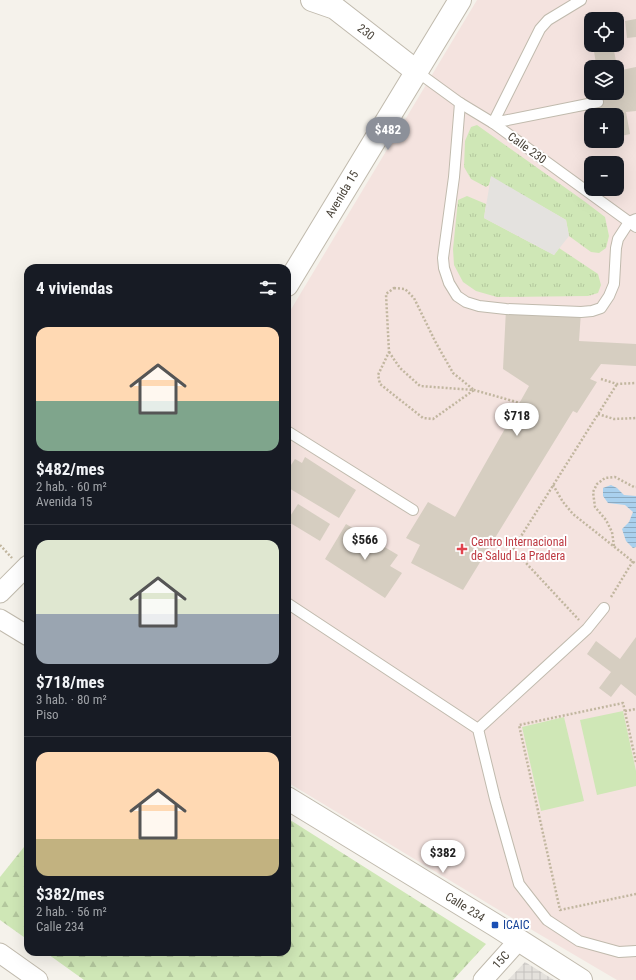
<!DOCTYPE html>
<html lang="es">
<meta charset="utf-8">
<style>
:root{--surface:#171b24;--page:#20242c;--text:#f1f3f6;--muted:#9ea1a6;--line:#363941;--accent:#8c9099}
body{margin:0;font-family:"Roboto Condensed",sans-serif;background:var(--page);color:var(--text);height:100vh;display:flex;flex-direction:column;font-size:15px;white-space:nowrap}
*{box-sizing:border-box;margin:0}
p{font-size:13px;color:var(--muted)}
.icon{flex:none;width:22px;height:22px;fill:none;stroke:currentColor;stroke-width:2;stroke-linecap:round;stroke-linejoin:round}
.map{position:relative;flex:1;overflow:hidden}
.drawer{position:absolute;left:24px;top:264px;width:267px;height:692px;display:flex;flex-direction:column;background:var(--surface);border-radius:12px;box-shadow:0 4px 16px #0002}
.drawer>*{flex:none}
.tools{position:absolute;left:584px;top:12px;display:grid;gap:8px}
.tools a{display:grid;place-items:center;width:40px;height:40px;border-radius:8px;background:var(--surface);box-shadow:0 4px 16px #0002;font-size:20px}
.price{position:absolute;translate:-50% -34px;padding:0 9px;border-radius:14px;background:#fff;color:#222;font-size:13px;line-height:26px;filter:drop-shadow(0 1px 2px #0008)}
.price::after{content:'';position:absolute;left:50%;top:24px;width:12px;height:9px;margin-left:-6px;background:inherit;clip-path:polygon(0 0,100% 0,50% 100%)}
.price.active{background:var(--accent);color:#fff}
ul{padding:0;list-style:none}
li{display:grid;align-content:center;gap:8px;height:212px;padding:0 12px}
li+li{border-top:1px solid var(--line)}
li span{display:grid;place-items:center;height:124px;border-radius:12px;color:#555}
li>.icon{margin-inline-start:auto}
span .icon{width:72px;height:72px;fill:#fffc;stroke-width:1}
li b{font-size:17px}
h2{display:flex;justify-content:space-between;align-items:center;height:48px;padding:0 12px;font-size:17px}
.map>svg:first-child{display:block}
.industrial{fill:url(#industrial-grid)}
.medical{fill:#f4e3df;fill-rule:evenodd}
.grass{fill:url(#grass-tufts)}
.forest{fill:url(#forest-firs)}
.pitch{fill:#cfe7b6}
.parking{fill:#e4e2df}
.water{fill:url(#water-rules)}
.building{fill:#d6cec1}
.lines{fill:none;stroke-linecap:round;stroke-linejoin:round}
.service-casing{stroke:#c0baad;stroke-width:12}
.minor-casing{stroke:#c0baad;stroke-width:21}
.tertiary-casing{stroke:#c0baad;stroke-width:24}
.path{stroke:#c1b69f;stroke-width:2.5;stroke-dasharray:2 2;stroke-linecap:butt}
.service{stroke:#fff;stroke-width:10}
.minor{stroke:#fff;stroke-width:19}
.tertiary{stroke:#fff;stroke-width:22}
.health-dot{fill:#e0444e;stroke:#fff;stroke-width:1.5}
.transit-dot{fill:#1a4fb4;stroke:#fff;stroke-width:1.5}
.labels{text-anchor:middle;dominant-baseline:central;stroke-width:4;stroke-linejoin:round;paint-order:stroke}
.street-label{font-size:12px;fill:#494339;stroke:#fff}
.health-label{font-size:12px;fill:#be3a42;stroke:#fff;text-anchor:start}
.transit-label{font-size:12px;fill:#164399;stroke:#fff;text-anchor:start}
</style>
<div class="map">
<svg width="636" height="980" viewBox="0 0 636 980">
<defs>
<pattern id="industrial-grid" width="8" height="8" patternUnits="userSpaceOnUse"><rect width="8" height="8" fill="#e4e1dc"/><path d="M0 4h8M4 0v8" fill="none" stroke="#c5c2be"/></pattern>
<pattern id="grass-tufts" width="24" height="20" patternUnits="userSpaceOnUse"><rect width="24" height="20" fill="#cfe7b6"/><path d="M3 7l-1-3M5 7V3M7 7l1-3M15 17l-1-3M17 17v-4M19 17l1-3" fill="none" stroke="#b3c79d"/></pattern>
<pattern id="forest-firs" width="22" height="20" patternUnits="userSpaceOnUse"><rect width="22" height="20" fill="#cfe7b6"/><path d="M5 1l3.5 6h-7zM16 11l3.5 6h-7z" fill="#b3c79d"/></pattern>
<pattern id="water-rules" width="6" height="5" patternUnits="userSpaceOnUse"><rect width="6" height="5" fill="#aad1ee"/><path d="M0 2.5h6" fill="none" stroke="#8cabc2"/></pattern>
</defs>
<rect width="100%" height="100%" fill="#f5f2eb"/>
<path class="industrial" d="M525,962L554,980H508Z"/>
<path class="medical" d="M477,0H636V980H617L527,927L287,782V316ZM591,19H617V45H591ZM591,67H617V93H591ZM591,115H617V141H591ZM591,163H617V189H591Z"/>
<g class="grass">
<path d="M477,125L584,201L605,217L609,236L606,248L599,253L591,252L569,236L566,220L491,177L489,185L486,187L471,179L464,167L465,141L471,127Z"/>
<path d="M467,196L486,204L484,218L554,255L559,248L598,274L601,285L598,293L588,296L497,297L476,291L463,282L454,265L453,249L458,200Z"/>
</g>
<g class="forest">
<path d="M287,818L486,944L453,980H84L45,952H287Z"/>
<path d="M28,842V940L0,920V877Z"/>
</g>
<g class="pitch">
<path d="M623,711L636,771V786L597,795L580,720Z"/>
<path d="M564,717L584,801L541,811L522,727Z"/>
</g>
<path class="parking" d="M491,176L566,220L569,236L554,255L484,218Z"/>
<path class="water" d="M611,485L617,488L624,495L636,496V547L633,548L626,541L622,529L629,522L633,512L625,505L608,503L603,496V488Z"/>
<g class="building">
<path d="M636,19V37L627,38L625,21Z"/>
<path d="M593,45H613L617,67H592V65L596,64Z"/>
<path d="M636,67V111L626,112L630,134L617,137V115H600L596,93H617V71Z"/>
<path d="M506,309L581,312L579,341L636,344V366L601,364L590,379L597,382L577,413L573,411L463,590L411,563L420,545L406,538L428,502L455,517L529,386L503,369Z"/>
<path d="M305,457L356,490L339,518L287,487V471L295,459L302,463Z"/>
<path d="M298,504L330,524L320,541L287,521Z"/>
<path d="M346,524L398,555L390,566L402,573L385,598L325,559Z"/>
<path d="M636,637V696L621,684L611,697L599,688L611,672L587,654L596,641L620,659Z"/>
</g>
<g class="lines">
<g class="service-casing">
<g id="service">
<path d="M581,0L548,20L540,29L493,123L598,102"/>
<path d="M416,71L460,103L493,123L636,227"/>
<path d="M460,103L454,177L443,258L444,268L449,283L457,296L466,302L479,306L506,309L581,312L592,311L601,308L609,296L614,284L616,248L618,239L629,222L636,219"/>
<path d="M287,431L413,510"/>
<path d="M287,603L478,729L495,799L519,884L547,920L579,941L619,952L636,951"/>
<path d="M478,729L587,629L604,608"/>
</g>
</g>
<g class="minor-casing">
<g id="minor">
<path d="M0,593L28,565"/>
<path d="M0,619L28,636"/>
<path d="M0,953L38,980"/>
<path d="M483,980L519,940"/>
</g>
</g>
<g class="tertiary-casing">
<g id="tertiary">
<path d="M312,0L335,8L416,71"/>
<path d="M287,285L460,0"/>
<path d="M287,798L495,925L581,980"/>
</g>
</g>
<g class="path">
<path d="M394,288L405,289L414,298L435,341L453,373L474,390L433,419L423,418L380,384L378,375L389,352L386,294Z"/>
<path d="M389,352L400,368L420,386L474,390L520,403"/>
<path d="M601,379L617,384L636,383"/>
<path d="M598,414L614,419L636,418"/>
<path d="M553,485L563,502L573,514L636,564"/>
<path d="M499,540L513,549L579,620"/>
<path d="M0,545L12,558"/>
<path d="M614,546L612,532L606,520L595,507L593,492L597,484L605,478L615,477L634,487H636"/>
<path d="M513,549L617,384"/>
<path d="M611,597L633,561"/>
<path d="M625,711L636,709"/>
<path d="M636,762L623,703L519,725L560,910L636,894"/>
</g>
<use href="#service" class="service"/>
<use href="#minor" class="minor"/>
<use href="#tertiary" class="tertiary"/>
</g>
<path class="health-dot" d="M460 543h4v4h4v4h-4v4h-4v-4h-4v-4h4z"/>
<rect class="transit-dot" x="491" y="921" width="8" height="8" rx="2"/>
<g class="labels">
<g class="street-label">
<text transform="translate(366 32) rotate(38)">230</text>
<text transform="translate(527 148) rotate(36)">Calle 230</text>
<text transform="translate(342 194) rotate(-59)">Avenida 15</text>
<text transform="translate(465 907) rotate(32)">Calle 234</text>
<text transform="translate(501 960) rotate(-48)">15C</text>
</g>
<g class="health-label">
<text x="471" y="542">Centro Internacional<tspan x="471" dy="14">de Salud La Pradera</tspan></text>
</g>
<g class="transit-label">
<text x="503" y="925">ICAIC</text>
</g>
</g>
</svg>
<div class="tools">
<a><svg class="icon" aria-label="locate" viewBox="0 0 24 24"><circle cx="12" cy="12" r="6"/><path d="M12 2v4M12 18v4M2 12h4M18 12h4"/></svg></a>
<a><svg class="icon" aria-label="layers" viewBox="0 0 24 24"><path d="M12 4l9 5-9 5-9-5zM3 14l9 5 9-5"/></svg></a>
<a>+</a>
<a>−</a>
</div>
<b class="price active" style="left:388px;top:151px">$482</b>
<b class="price" style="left:517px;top:437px">$718</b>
<b class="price" style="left:365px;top:561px">$566</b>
<b class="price" style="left:443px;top:874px">$382</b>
<section class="drawer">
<h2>4 viviendas<svg class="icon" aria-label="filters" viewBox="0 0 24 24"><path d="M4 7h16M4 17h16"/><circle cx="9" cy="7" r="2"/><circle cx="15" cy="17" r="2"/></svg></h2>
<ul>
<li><span style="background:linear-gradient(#ffd9b3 60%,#7fa58c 0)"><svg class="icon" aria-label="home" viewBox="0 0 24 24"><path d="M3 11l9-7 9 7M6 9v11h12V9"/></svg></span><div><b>$482/mes</b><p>2 hab. · 60 m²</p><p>Avenida 15</p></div></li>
<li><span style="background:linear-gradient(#dfe7d0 60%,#9aa5b1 0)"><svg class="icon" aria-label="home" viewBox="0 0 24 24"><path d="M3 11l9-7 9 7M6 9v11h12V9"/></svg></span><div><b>$718/mes</b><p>3 hab. · 80 m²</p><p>Piso</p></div></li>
<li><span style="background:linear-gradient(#ffd9b3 70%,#c2b280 0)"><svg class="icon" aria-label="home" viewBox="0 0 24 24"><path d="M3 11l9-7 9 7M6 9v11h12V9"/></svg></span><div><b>$382/mes</b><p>2 hab. · 56 m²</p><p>Calle 234</p></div></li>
</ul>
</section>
</div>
